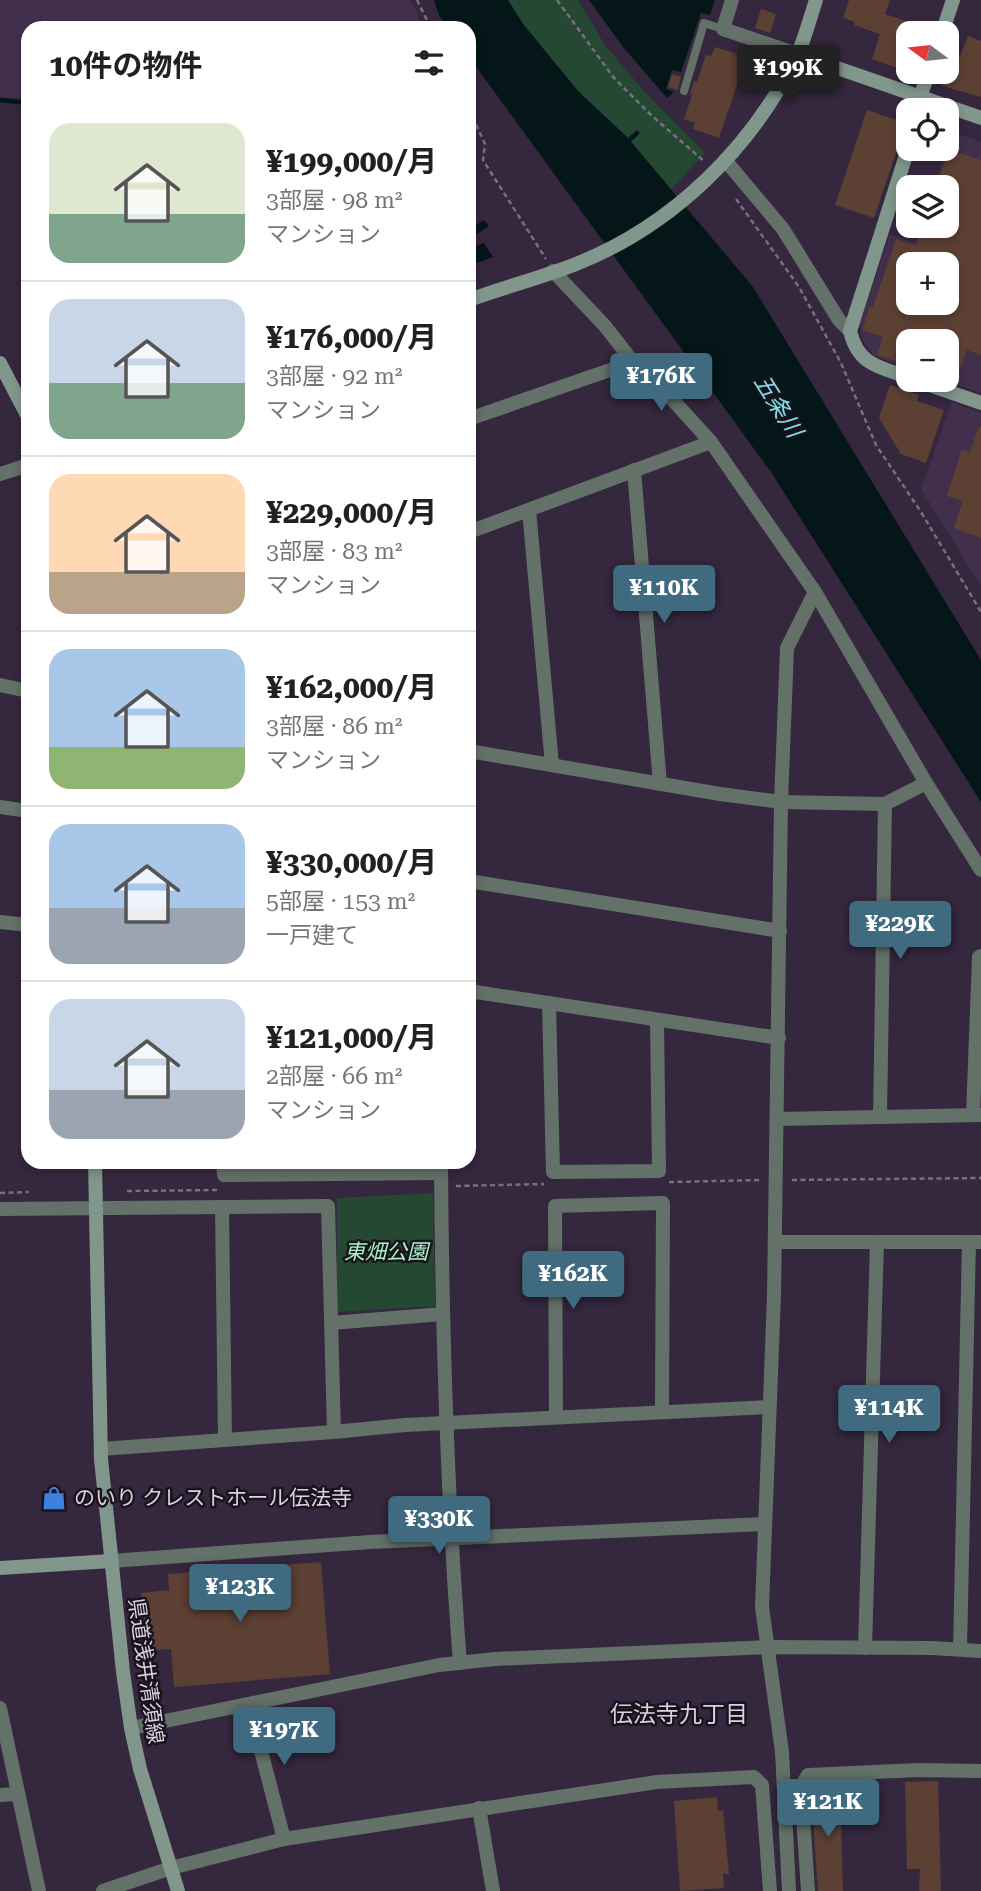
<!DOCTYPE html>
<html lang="ja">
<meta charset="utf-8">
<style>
:root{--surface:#fff;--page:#f6f6f6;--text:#202124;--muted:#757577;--line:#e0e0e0;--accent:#406a7f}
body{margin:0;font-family:"Roboto Serif","Noto Sans JP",serif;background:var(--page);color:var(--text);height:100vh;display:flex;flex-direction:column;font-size:26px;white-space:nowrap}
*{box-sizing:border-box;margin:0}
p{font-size:23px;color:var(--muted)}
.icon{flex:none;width:38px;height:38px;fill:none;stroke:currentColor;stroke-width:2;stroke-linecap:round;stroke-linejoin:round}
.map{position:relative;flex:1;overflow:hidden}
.drawer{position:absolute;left:21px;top:21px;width:455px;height:1148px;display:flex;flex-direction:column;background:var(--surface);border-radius:21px;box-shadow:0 4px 10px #0003}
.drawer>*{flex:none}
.needle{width:46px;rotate:285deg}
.fabs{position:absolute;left:896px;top:21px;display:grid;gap:14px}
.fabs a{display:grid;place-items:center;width:63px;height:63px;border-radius:14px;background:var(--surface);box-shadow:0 4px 10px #0003;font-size:35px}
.price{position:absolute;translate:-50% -60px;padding:0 16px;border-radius:7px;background:var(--accent);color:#fff;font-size:23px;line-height:46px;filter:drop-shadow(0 2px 4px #0008)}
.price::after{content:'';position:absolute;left:50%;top:42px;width:21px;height:16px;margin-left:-10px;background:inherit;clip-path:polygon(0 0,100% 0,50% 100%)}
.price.current{background:#222;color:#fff}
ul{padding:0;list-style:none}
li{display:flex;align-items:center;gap:21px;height:175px;padding:0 28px}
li+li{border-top:2px solid var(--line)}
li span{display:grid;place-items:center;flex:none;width:196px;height:140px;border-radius:21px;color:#555}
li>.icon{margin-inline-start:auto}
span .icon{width:84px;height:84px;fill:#fffc;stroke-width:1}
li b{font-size:30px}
h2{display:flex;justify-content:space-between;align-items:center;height:84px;padding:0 28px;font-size:30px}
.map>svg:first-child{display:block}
.built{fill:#412f4c;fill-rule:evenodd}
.green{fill:#254832}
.water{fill:#041618}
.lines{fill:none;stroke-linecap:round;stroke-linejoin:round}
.stream{stroke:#041618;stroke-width:4.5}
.building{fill:#5c4033;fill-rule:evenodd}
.path{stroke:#7a6e82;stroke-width:2.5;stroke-dasharray:5 3.5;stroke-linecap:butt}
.lane{stroke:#637169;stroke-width:8}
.street{stroke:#637169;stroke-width:14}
.secondary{stroke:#81978b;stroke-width:14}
.labels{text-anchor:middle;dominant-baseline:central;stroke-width:5;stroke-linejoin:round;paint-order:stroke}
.park-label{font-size:21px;font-style:italic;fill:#acf1c3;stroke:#19131d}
.poi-label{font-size:21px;fill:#dbd2e1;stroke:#19131d;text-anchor:start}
.street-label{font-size:21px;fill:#dbd2e1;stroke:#19131d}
.water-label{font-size:23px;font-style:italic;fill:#7de0eb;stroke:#19131d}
.neighbourhood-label{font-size:23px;fill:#dbd2e1;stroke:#19131d}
</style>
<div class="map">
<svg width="981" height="1891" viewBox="0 0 981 1891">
<rect width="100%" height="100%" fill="#35273e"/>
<g class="built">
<path d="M0,0H411L423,28H28V99L0,97Z"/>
<path d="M952,132L981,142V393L943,380H947V341H908V368L874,356L862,339L860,323L890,234L915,243L921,226H947V187H934ZM908,264H947V303H908Z"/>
<path d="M952,402L981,413V586L921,489Z"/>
</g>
<g class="green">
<path d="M508,0H578L605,45L642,89L705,153L671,189L627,137L578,91L523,24Z"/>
<path d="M433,1193L435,1306L337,1312V1198Z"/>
</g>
<g class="water">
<path d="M434,0H508L523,24L578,91L627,137L753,287L981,660V802L771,472L469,57V28H448L439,15Z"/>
<path d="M589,0H715L710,15L701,13L681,72L672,70L666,89L674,92L667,98L623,47Z"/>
<path d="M484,220L489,226L472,237L477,246L484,243L493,257L469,266V233L472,231L471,228Z"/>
</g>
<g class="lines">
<g class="stream">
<path d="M0,100L28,103"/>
<path d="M627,142L637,133"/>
</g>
</g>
<g class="building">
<path d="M849,0H890L885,14L933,30V33H908V55L903,70L872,59L880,34L854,25L855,22L843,18Z"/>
<path d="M761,9L776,14L770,33L755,28Z"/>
<path d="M968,36L981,41V97L942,86L944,82L937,79L938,72H947V69L954,71Z"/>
<path d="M715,47L744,56L741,66L743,67L719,138L693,129L695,123L684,119L692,95L690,94L694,81L697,82L706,55L711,56Z"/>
<path d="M672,74L681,77L678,90L668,87Z"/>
<path d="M867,110L906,123L874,218L835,205Z"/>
<path d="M950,150L981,160V355L967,350L956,382L947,378V341H908V365L877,355L883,337L862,330L870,306L873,307L896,239L916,245L922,226H947V187H935ZM908,264H947V303H908Z"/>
<path d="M890,385L919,395L917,401L944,410L926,463L901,454L879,418Z"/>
<path d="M979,427H981V538L954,528L963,501L947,496L962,449L970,452Z"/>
<path d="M321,1562L330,1674L174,1687L171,1649L145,1651L141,1593L169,1590L168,1574Z"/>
<path d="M938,1781L941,1891H919L920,1869H907L905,1782Z"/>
<path d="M840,1787L843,1891H818L811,1791Z"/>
<path d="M717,1797L718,1811H723L729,1874H723L724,1888L680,1891L674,1801Z"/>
</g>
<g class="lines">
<g class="path">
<path d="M417,0L431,28"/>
<path d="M557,0L614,78L651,115L705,162"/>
<path d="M469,109L485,144L483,160L546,259"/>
<path d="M736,199L799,287L841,363L876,445L921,512L981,612"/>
<path d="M792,1180L981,1178"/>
<path d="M669,1182L761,1180"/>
<path d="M456,1186L544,1184"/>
<path d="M127,1191L218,1190"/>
<path d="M0,1193L29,1192"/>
</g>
<path class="lane" d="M684,91L704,23L723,29"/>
<g class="street">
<path d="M732,0L723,29L797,54"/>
<path d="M725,160L783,229L839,320L850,331"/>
<path d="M553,271L605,326L633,362L671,398L711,442L815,592L926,783L981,870"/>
<path d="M469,419L633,362"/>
<path d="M634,470L660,784"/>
<path d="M0,474L28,465"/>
<path d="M529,510L552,765"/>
<path d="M469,532L711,442"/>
<path d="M0,685L28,691"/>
<path d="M469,751L720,794L781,802L885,804L926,783"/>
<path d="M0,807L28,811"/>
<path d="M469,881L780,931"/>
<path d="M0,922L28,925"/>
<path d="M469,991L779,1038"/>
<path d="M549,1003L553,1172L659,1171L657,1020"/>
<path d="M973,1115L979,957L981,956"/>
<path d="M880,1117L885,804"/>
<path d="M778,1119L981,1115"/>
<path d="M223,1162L224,1175L441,1173"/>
<path d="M441,1162C442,1329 447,1496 460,1663"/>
<path d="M222,1207L225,1440"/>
<path d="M0,1209L328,1206L334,1432"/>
<path d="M775,1242H981"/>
<path d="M331,1323L443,1314"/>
<path d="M556,1417L555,1206L663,1203L662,1412"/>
<path d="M101,1449L334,1432L405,1425L769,1407"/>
<path d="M111,1561L370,1542L765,1524"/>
<path d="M865,1648L877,1242"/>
<path d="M960,1649L969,1242"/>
<path d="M249,1705L284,1839"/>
<path d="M0,1708L39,1891"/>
<path d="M131,1728L439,1665L495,1659L767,1647L932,1648L981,1651"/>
<path d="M0,1795L18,1794"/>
<path d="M479,1808L493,1891"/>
<path d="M103,1891L171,1868L284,1839L657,1782L754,1777L762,1785L770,1891"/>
<path d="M789,1891L782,1752L762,1607L774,1296L781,802L787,648L815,592"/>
<path d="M808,1891L801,1786L808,1775L918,1770L981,1771"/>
</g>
<g class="secondary">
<path d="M942,33L953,0"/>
<path d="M797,54L981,118"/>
<path d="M920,97L929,72"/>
<path d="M469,300C504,287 541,278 576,264C672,226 751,149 797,56C805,38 810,18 816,0"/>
<path d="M0,363L28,417"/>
<path d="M908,377C879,367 858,365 850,331L908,149"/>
<path d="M915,380L981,403"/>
<path d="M95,1162L101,1459L123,1672L131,1728L140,1769L178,1891"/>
<path d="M0,1568L111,1561"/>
</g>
</g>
<defs>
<g id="shop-bare" transform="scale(1.89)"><path d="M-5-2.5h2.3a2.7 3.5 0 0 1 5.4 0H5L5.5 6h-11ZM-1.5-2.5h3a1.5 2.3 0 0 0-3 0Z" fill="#3f7fe0" stroke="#19131d" stroke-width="2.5" paint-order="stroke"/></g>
</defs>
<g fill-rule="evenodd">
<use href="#shop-bare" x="54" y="1498"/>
</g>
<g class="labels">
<g class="park-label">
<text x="386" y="1252">東畑公園</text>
</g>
<g class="poi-label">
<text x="74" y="1498">のいり クレストホール伝法寺</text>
</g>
<g class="street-label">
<text transform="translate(146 1671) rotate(82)">県道浅井清須線</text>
</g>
<g class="water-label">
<text transform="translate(778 406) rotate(58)">五条川</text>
</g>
<g class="neighbourhood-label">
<text x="679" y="1714">伝法寺九丁目</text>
</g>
</g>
</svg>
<div class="fabs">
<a><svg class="needle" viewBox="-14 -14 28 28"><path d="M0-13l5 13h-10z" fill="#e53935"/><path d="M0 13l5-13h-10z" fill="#757577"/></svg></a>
<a><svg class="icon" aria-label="locate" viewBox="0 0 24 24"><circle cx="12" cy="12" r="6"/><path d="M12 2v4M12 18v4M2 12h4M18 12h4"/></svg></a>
<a><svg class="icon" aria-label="layers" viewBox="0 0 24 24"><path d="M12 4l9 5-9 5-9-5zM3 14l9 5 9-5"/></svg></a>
<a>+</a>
<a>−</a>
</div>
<b class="price current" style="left:788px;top:105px">¥199K</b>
<b class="price" style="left:661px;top:413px">¥176K</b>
<b class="price" style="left:664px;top:625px">¥110K</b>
<b class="price" style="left:900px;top:961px">¥229K</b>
<b class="price" style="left:573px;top:1311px">¥162K</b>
<b class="price" style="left:889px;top:1445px">¥114K</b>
<b class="price" style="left:439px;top:1556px">¥330K</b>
<b class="price" style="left:240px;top:1624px">¥123K</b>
<b class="price" style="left:284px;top:1767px">¥197K</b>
<b class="price" style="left:828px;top:1839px">¥121K</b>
<section class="drawer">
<h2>10件の物件<svg class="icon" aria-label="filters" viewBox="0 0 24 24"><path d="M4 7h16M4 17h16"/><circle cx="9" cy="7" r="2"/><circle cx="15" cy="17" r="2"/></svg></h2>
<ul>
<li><span style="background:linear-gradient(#dfe7d0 65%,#7fa58c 0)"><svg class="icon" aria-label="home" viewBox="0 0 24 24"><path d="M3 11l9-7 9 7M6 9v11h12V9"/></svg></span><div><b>¥199,000/月</b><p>3部屋 · 98 m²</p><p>マンション</p></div></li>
<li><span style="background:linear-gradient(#c9d6e8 60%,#7fa58c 0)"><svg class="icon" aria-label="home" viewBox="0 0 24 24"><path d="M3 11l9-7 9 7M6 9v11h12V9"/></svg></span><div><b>¥176,000/月</b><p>3部屋 · 92 m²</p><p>マンション</p></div></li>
<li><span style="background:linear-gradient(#ffd9b3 70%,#b9a48a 0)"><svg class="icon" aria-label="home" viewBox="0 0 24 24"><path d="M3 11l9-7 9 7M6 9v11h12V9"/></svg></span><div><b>¥229,000/月</b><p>3部屋 · 83 m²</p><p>マンション</p></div></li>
<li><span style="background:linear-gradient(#a9c7e8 70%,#8fb573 0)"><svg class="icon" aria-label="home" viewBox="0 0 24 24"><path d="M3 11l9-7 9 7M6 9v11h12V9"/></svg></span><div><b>¥162,000/月</b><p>3部屋 · 86 m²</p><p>マンション</p></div></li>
<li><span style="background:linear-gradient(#a9c7e8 60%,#9aa5b1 0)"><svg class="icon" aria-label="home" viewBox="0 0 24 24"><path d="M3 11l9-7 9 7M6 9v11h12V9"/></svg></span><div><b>¥330,000/月</b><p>5部屋 · 153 m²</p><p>一戸建て</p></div></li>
<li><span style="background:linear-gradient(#c9d6e8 65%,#9aa5b1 0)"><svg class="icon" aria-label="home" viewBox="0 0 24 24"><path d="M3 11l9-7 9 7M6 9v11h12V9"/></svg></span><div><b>¥121,000/月</b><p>2部屋 · 66 m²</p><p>マンション</p></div></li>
</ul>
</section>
</div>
